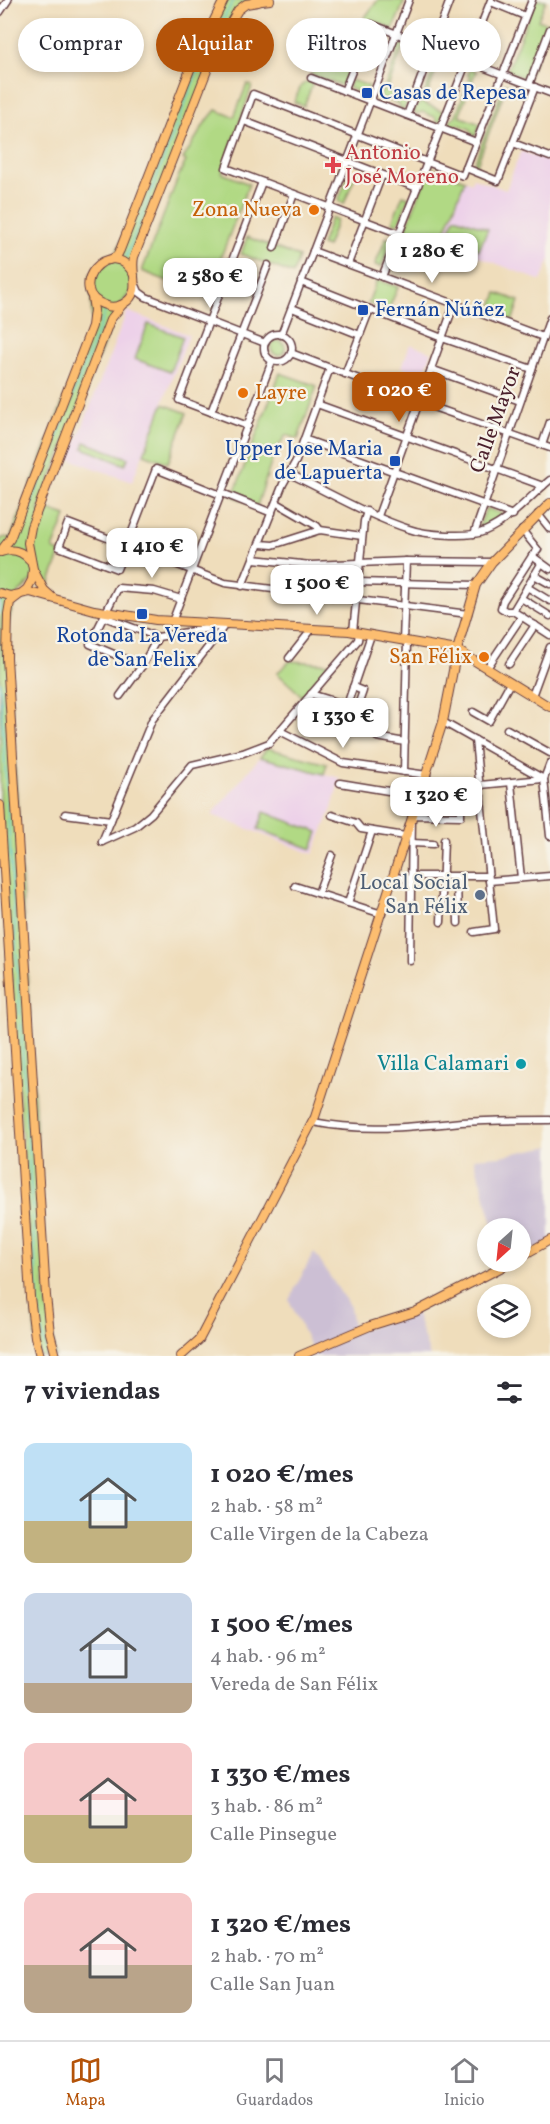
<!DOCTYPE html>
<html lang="es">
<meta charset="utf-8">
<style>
:root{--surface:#fff;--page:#f2f2f3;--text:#2b2b33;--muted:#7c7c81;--line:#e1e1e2;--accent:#b45309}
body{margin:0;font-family:Vollkorn,serif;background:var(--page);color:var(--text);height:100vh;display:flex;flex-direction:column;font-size:22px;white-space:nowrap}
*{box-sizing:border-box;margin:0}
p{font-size:20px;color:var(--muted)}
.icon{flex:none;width:33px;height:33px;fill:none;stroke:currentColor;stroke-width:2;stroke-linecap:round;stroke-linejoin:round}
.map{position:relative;height:1356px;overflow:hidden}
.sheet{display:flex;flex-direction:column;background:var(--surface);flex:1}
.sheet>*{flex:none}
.hud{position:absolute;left:18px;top:18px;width:514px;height:54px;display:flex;gap:12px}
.needle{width:39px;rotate:207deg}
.controls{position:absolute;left:477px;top:1218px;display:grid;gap:12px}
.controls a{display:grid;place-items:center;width:54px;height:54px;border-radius:50%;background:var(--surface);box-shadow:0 3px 9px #0003;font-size:30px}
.price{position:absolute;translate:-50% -51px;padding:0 14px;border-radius:12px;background:#fff;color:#222;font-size:20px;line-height:39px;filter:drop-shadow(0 2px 3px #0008)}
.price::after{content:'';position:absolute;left:50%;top:36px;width:18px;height:14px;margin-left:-9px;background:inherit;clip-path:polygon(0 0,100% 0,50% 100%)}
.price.active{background:var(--accent);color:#fff}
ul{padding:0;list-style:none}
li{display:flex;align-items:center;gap:18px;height:150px;padding:0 24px}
li span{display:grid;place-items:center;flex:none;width:168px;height:120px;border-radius:12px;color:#555}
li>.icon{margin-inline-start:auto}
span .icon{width:72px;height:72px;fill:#fffc;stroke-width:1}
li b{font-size:26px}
h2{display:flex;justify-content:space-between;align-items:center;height:72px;padding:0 24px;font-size:26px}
.chip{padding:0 21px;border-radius:27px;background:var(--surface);box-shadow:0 3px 9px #0003;font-size:21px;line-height:54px}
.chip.active{background:var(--accent);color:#fff}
.tab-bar{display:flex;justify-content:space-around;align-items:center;height:84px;border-top:2px solid var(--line);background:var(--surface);font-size:16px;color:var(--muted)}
.tab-bar a{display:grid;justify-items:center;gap:3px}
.tab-bar .active{color:var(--accent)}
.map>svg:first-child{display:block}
.built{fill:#edd1e9}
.industrial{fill:#ccbfd4}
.green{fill:#b1d984;stroke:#7e7c58;stroke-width:1.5}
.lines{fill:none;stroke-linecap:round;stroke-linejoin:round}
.stream{stroke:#57c2d2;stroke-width:1.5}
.minor-casing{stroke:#633c41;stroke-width:9}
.major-casing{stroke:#633c41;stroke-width:10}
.minor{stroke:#fff;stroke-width:6}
.major{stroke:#fcbd6f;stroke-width:8}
.transit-dot{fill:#1a4fb4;stroke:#f7f3e8;stroke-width:2}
.health-dot{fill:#e0444e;stroke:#f7f3e8;stroke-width:2}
.food-dot{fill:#e8710a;stroke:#f7f3e8;stroke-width:2}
.service-dot{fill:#5c6f8a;stroke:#f7f3e8;stroke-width:2}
.culture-dot{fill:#0f9aa8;stroke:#f7f3e8;stroke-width:2}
.labels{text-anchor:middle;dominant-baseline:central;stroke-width:4.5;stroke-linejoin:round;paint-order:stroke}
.transit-label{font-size:21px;fill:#164399;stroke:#f7f3e8;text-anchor:start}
.health-label{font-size:21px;fill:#be3a42;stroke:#f7f3e8;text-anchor:start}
.food-label{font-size:21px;fill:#c56008;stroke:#f7f3e8;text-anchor:end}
.street-label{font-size:21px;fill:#4a1f2b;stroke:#f7f3e8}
.service-label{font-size:21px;fill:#4e5e75;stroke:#f7f3e8;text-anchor:end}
.culture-label{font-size:21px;fill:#0d838f;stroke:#f7f3e8;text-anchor:end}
</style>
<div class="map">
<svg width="550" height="1356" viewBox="0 0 550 1356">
<rect width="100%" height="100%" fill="#f7f3e8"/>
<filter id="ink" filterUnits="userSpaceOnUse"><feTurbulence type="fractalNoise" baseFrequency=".0167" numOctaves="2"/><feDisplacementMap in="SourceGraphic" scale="12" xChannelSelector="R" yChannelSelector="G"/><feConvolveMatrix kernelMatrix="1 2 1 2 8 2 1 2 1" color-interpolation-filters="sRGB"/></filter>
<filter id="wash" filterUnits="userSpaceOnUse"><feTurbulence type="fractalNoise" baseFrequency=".008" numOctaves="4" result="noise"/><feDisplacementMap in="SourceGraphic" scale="24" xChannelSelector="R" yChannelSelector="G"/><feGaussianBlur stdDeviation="1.35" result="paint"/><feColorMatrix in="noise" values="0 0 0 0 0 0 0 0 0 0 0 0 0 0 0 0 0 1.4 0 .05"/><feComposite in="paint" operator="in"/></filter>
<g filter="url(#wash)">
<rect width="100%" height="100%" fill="#efddbb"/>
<g class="built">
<path d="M521,151L550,162V259L541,281L470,253L464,265L438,255L465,180L471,183L473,178L506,190Z"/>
<path d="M127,311L189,335L132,482L70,459Z"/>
<path d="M410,344L432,352L415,396L403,391L411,371L402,367Z"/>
<path d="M260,757L340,778L331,811L313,854L212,815Z"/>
</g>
<g class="industrial">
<path d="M550,1146V1240L521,1257L520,1228H494L474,1158L500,1156Z"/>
<path d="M314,1252L350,1307L354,1333L415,1312L430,1356H299L312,1350L289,1300Z"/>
</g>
<g class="green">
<path d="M224,0H270L252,3L232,18L134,257L136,285L118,308L38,511L49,510L66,516L53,549L61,553L48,587L44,590L39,583L32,580L16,596L7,627L46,1296L56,1356H40L35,1337L0,805V539L6,537L10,539L92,326L90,275L114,258L191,67Z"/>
<path d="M378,0H405L393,29L371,20L343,86L310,74L346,42Z"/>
<path d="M535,0H546L538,20L549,24L528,79L507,71Z"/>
<path d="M399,43L404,45L387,90L408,99L404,110L400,109L399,104L385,99L381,101L377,100L379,93L383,91L398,53L396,50Z"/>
<path d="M435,56L441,58L424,103L445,112L440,123L437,121L435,117L422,112L417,114L414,112L416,106L420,104L435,66L433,62Z"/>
<path d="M470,69L476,71L459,116L480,124L475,136L472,134L470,129L457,124L452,127L449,125L451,119L455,117L470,78L468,75Z"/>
<path d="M351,80L369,86L366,95L348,88Z"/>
<path d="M308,81L313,83L304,106L294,102L301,86Z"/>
<path d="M505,83L527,92L525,97L505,90L476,167L473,166Z"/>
<path d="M247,84L252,86L222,173L249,184L206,296L142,271L179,175L186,161L183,159L205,123L216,110L234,117Z"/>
<path d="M430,167L465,180L434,260L399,246Z"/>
<path d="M349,174L355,176L344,204L338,201Z"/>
<path d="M403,195L409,197L398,224L392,222Z"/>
<path d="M455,217L488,229L479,250L447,237Z"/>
<path d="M331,218L337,220L327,247L321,245Z"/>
<path d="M247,237L299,257L293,274L241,254Z"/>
<path d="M386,238L392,240L381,267L375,265Z"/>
<path d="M377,280L398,287L388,311L368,303Z"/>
<path d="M497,293L519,301L512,322L489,314Z"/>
<path d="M148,324L183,337L170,372L135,359Z"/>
<circle cx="278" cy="348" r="7"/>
<path d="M280,373L317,386L298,439L286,435L274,454L257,506L233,496Z"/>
<path d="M163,404L187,413L168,463L144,454Z"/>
<path d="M85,442L128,458L125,465L83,448Z"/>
<path d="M486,508L505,515L484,529L479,527Z"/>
<path d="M290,661L332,664L303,697L277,673Z"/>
<path d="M267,748L327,764L324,774L260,757Z"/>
<path d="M264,812L318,832L312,849L258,829Z"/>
</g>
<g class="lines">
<g class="stream">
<path d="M126,257L198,70L211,40L234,0"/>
<path d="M17,542L105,312"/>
<path d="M0,613L1,599"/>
<path d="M0,682L38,1306L43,1339L48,1356"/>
</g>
</g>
</g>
<g filter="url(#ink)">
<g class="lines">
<g class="minor-casing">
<g id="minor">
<path d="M491,2L525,16"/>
<path d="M0,12L8,0"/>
<path d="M311,78L476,142"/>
<path d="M529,85L550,29"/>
<path d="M344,91L371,24L550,93"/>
<path d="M407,115L450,0"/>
<path d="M244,121L417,188"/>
<path d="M513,143L550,157"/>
<path d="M466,168L498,181L535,87"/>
<path d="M400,234L226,168L253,94L463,176L532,0"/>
<path d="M274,248L294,194"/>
<path d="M313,251L543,337"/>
<path d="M348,264L382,175"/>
<path d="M382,277L491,0"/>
<path d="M301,282L442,338L532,369"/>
<path d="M136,285L139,292L146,297L265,343"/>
<path d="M292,308L360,335"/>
<circle cx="278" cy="348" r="14"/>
<path d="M281,335L409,0"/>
<path d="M291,353L419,402L550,448"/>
<path d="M431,369L520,401"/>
<path d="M345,374L370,309"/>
<path d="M317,404L543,486"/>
<path d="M211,412L268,265"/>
<path d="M248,426L179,400L262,182"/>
<path d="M304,439L513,515"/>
<path d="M542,445L550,422"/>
<path d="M288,473C326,491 369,516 409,529C425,535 470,538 485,531C512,519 528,498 550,480"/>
<path d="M222,493L272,513"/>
<path d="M221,495L156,469L130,537L117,569L59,547L68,523L225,583L468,614"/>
<path d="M277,503L317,526L320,530"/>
<path d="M538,514L550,529"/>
<path d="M378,516L454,305"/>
<path d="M522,530L538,550L532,556L550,569"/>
<path d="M474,534L550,318"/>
<path d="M260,544L273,545L320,530L362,536"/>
<path d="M532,556L503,601L501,608L506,611H513L550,635"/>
<path d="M254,559L311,565L406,561L492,562"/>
<path d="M534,575L550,584"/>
<path d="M358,582L476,585"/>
<path d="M242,586L283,484L296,461L330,368"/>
<path d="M527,587L550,601"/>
<path d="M521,598L550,616"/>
<path d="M513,611L541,564"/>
<path d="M104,617L158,637L222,626"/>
<path d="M172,622L272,361"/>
<path d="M353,632L364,521L367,511"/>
<path d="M403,641L406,561"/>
<path d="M289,658L312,629"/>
<path d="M509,664L535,625"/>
<path d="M142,666L90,644L118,588L154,591L181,599"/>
<path d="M487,668L522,616"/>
<path d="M353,687L363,691L357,708"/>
<path d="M311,694L383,716L377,737L405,742"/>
<path d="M120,696L142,666L158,637"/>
<path d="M532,696L550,647"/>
<path d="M347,705L371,635"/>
<path d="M473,712L489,721L510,683"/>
<path d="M443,722L544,779"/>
<path d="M507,729L550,753"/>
<path d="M280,731L343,763L427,775"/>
<path d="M550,763L544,779L550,836"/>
<path d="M404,772L407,642"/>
<path d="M340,783L419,796H458L461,798L481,796"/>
<path d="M511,783L521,878"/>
<path d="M480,785L543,779"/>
<path d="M65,814L111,820"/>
<path d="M332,815L356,823L361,829L405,836"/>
<path d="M102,842L135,827L151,814L192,765L243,753L269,743L358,640L359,633"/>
<path d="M102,842L152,720L225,625"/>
<path d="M412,843L433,844"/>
<path d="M411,876H488"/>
<path d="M394,877L411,879"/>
<path d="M457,877L458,923"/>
<path d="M489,881L550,876"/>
<path d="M295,886L382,914"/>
<path d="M318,893L332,855"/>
<path d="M348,903L372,831"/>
<path d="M441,922L444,840"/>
<path d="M474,932L494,929L475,740"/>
<path d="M410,961L412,815L461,816V798"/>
<path d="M313,1122C363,1132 411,1127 461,1122C491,1120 521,1120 550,1120"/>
</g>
</g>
<g class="major-casing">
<g id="major">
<path d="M254,2L270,0"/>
<path d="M109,260L117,256L120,250L191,67L224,0"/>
<path d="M134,275C111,231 63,291 105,305C111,308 117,307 123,304C143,293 130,274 134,257L217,45L238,10L246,4L258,2"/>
<path d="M0,552L10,539L92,326L94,310L92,297"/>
<path d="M1,552C12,548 22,551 30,560"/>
<path d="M34,571L44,590L53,598"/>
<path d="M0,593L10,596L30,592L94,610L156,620L349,631L457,650L550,707"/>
<path d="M0,805L30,1297L35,1337L40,1356"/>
<path d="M520,1257L550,1240"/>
<path d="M56,1356L50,1333L46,1296L7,658L8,614L10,602L27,589L32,580L33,569L28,543L31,527L110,320L122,305"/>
<path d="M181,1356L199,1340L315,1117L443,722L457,650L476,585L492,562L550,503"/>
<path d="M299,1356L370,1326L415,1312L512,1262"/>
</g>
</g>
<use href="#minor" class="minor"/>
<use href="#major" class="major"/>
</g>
</g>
<g class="transit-dot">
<rect x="361" y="87" width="12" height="12" rx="3"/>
<rect x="357" y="304" width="12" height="12" rx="3"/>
<rect x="389" y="455" width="12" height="12" rx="3"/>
<rect x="136" y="608" width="12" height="12" rx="3"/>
</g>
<path class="health-dot" d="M330 156h6v6h6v6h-6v6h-6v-6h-6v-6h6z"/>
<g class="food-dot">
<circle cx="314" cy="210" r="6"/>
<circle cx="243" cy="393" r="6"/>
<circle cx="484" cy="657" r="6"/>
</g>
<circle class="service-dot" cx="480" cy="895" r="6"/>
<circle class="culture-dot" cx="521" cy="1064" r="6"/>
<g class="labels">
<g class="transit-label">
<text x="379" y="93">Casas de Repesa</text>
<text x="375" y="310">Fernán Núñez</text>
<text x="383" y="449" text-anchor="end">Upper Jose Maria<tspan x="383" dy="24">de Lapuerta</tspan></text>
<text x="142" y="636" text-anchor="middle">Rotonda La Vereda<tspan x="142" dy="24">de San Felix</tspan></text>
</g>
<g class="health-label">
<text x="345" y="153">Antonio<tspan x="345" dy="24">José Moreno</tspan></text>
</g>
<g class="food-label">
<text x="302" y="210">Zona Nueva</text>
<text x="255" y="393" text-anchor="start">Layre</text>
<text x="472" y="657">San Félix</text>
</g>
<g class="street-label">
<text transform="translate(496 420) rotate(-70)">Calle Mayor</text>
</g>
<g class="service-label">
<text x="468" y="883">Local Social<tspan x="468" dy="24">San Félix</tspan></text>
</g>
<g class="culture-label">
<text x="509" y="1064">Villa Calamari</text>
</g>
</g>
</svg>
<div class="controls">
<a><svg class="needle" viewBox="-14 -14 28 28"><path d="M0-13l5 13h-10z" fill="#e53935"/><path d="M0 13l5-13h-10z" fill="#7c7c81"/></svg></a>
<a><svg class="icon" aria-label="layers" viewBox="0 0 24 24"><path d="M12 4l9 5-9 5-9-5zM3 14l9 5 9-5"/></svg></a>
</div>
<b class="price" style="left:432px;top:284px">1 280 €</b>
<b class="price" style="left:210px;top:309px">2 580 €</b>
<b class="price active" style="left:399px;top:423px">1 020 €</b>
<b class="price" style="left:152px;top:579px">1 410 €</b>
<b class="price" style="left:317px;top:616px">1 500 €</b>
<b class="price" style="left:343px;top:749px">1 330 €</b>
<b class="price" style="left:436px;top:828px">1 320 €</b>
<div class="hud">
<a class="chip">Comprar</a>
<a class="chip active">Alquilar</a>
<a class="chip">Filtros</a>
<a class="chip">Nuevo</a>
</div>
</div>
<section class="sheet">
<h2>7 viviendas<svg class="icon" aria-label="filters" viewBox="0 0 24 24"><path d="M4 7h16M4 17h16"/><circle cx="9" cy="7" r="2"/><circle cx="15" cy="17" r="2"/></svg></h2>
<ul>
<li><span style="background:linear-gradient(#bfe0f5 65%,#c2b280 0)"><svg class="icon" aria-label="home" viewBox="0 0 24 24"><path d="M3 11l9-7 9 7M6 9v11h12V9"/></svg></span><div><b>1 020 €/mes</b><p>2 hab. · 58 m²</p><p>Calle Virgen de la Cabeza</p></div></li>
<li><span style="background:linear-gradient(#c9d6e8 75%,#b9a48a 0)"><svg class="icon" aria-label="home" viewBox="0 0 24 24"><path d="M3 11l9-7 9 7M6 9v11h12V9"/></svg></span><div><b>1 500 €/mes</b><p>4 hab. · 96 m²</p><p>Vereda de San Félix</p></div></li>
<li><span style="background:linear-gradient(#f6c9c9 60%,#c2b280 0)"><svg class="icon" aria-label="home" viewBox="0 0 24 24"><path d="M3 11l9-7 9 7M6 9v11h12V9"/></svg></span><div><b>1 330 €/mes</b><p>3 hab. · 86 m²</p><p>Calle Pinsegue</p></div></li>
<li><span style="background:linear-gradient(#f6c9c9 60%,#b9a48a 0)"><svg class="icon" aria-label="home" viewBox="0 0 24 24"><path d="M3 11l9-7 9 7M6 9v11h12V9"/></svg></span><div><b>1 320 €/mes</b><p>2 hab. · 70 m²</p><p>Calle San Juan</p></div></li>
</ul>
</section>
<nav class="tab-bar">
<a class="active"><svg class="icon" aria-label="map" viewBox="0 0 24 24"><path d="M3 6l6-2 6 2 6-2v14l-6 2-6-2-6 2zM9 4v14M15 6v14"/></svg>Mapa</a>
<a><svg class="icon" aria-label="saved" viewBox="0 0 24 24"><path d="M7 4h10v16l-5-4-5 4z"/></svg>Guardados</a>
<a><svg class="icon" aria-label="home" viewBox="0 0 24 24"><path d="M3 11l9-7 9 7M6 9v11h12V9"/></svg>Inicio</a>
</nav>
